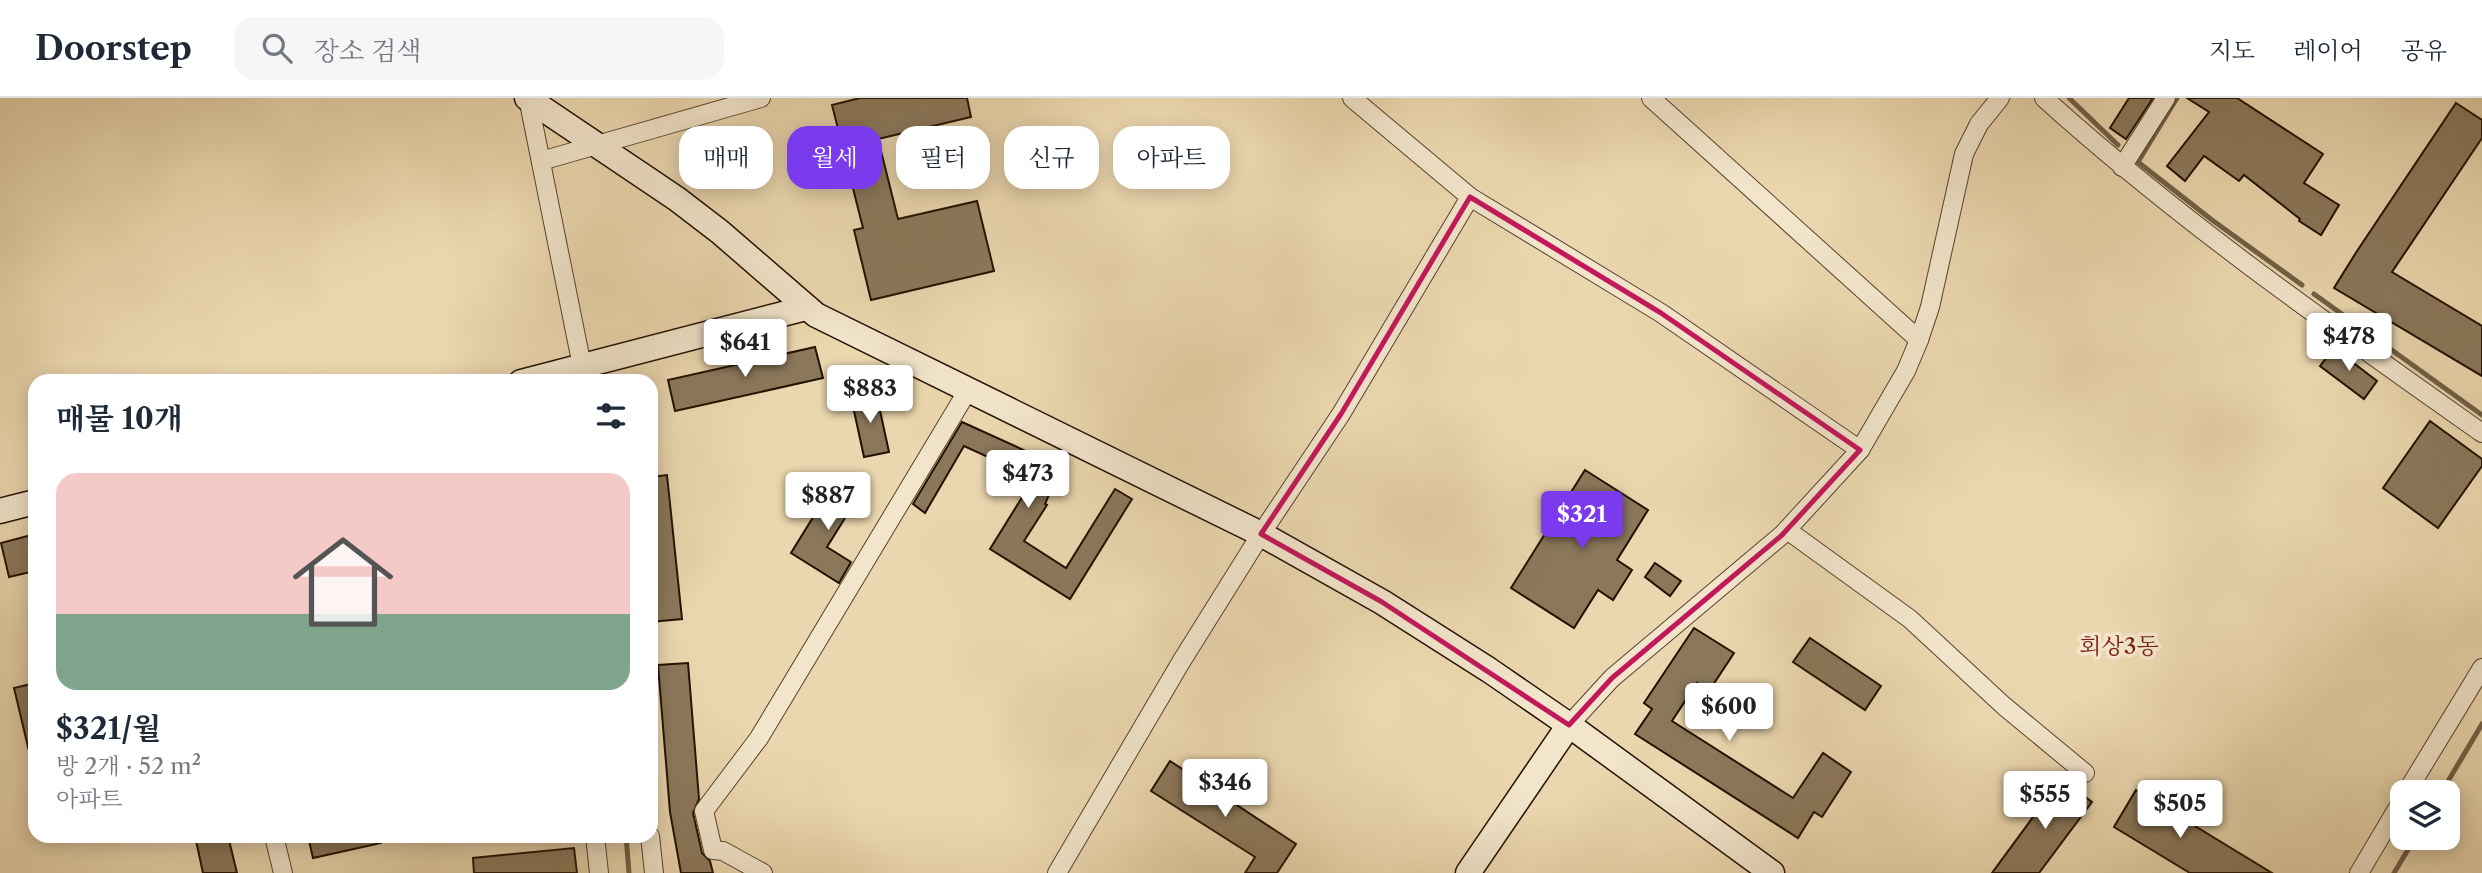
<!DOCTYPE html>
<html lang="ko">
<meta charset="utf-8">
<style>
:root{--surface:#fff;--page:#f6f6f7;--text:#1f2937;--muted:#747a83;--line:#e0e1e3;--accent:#7c3aed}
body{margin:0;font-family:"Libre Caslon Text","Noto Serif KR",serif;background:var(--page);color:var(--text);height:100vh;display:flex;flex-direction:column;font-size:26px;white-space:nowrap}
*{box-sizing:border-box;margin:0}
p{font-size:23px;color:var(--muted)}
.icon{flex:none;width:38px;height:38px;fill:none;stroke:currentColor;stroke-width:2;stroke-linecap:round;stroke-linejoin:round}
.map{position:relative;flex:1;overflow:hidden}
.sheet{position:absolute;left:28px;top:276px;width:630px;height:469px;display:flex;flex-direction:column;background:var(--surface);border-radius:21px;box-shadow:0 4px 18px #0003}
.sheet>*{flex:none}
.top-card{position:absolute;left:679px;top:28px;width:665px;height:63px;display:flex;gap:14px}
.buttons{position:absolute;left:2390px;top:682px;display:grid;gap:14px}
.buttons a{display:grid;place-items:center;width:70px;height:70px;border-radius:14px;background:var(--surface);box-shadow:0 4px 18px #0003;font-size:35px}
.price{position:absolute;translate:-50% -60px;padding:0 16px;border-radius:7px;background:#fff;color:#222;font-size:23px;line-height:46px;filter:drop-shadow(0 2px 4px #0008)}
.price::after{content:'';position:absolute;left:50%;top:42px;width:21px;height:16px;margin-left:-10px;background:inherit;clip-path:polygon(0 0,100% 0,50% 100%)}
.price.on{background:var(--accent);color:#fff}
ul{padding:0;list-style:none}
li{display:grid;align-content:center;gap:14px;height:371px;padding:0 28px}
li span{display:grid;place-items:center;height:217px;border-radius:21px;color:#555}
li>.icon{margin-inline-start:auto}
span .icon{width:126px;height:126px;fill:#fffc;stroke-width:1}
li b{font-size:30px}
h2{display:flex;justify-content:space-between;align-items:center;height:84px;padding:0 28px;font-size:30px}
.pill{padding:0 24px;border-radius:21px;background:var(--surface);box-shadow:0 4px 18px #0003;font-size:24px;line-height:63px}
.pill.on{background:var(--accent);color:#fff}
header{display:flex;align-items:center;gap:42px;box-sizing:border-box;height:98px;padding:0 35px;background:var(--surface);border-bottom:2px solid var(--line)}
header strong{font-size:33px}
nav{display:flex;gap:38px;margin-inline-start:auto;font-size:24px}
.search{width:490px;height:63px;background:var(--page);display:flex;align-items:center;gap:18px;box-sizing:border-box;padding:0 24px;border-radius:21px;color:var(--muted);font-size:26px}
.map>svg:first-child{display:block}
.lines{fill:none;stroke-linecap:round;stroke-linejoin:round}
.stream{stroke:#726046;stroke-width:5}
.building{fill:#8b785b;stroke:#231100;stroke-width:2}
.street-casing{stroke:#55422c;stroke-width:20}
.secondary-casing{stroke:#231100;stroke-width:27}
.street{stroke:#f2e5cb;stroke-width:18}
.secondary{stroke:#f2e5cb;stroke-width:24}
.marked{fill:none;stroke:#c2185b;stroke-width:5;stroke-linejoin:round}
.labels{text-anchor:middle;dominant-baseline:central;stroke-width:7;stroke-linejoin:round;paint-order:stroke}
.neighbourhood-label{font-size:23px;fill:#7a1f14;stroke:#f2e5cb}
</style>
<header>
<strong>Doorstep</strong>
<div class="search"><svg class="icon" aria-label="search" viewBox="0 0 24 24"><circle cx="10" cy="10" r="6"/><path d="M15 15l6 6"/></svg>장소 검색</div>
<nav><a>지도</a><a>레이어</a><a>공유</a></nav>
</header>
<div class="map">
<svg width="2482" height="775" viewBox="0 0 2482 775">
<rect width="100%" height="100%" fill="#ebd7af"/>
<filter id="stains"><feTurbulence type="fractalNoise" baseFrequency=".00286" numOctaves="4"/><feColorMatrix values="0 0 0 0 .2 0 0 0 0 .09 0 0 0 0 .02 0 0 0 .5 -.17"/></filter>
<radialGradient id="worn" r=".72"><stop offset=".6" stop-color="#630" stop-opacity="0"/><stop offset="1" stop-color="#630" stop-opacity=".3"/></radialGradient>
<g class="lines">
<g class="stream">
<path d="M2069,0L2118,47"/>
<path d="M2177,0L2138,64L2212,122L2302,187"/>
<path d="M2314,196L2482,317"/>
<path d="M2441,695L2482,626"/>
<path d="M626,738L629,775"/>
<path d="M2394,775L2415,740"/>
</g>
</g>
<g class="building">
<path d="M860,0H967L971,19L878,41L898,121L977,103L994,173L871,202L854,132L863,130L832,7Z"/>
<path d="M2129,0H2153L2126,41L2110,30Z"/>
<path d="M2187,0H2237L2323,56L2304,85L2339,107L2321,137L2299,123L2300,121L2244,77L2239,83L2204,58L2185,83L2167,68L2209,14Z"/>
<path d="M2456,5L2482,22V40L2392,174L2482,228V278L2334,190L2357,153Z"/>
<path d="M815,249L823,280L675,313L668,282Z"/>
<path d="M2334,250L2377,283L2364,301L2320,268Z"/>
<path d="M876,294L889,354L864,359L851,299Z"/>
<path d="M2430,323L2482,361V368L2438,430L2383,390Z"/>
<path d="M962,324L1061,369L1045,406L1047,407L1024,443L1066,470L1115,391L1132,401L1070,501L990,451L1034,380L964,348L925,415L913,406Z"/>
<path d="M1585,372L1648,412L1617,462L1632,472L1613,502L1598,492L1574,530L1511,490Z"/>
<path d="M667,377L682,521L651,524V379Z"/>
<path d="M836,382L863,399L853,415L850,412L827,449L851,464L839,485L791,455Z"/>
<path d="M35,436V473L9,479L1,445Z"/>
<path d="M1655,465L1681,483L1670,498L1645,479Z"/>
<path d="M1694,530L1734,555L1709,593L1697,585L1672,623L1793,700L1823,655L1851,674L1822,719L1814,714L1798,740L1635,636L1652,611L1644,605Z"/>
<path d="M1810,540L1881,588L1865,612L1793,564Z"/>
<path d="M688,565L699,701L693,715L702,755L710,763L713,775H681L670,714L658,567Z"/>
<path d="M35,585V652L29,653L14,590Z"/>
<path d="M1170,663L1296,746L1277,775H1245L1255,759L1151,693Z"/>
<path d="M2061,681L2092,704L2039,775H1992Z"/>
<path d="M2136,692L2272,775H2190L2114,729Z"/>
<path d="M195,738H228L237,775H203Z"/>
<path d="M308,738H380L381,745L313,760Z"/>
<path d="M574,750L577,775H474L473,760Z"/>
</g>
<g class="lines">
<g class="street-casing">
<g id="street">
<path d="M528,0L582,268L591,284"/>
<path d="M1352,0L1470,99L1661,215L1860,352"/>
<path d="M1651,0L1919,242"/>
<path d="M2044,0C2180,123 2332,229 2482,335"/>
<path d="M541,63L761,0"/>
<path d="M2122,69L2166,0"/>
<path d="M1787,432L1910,521L2004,608L2085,675"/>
<path d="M1569,627L1612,580L1782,437L1860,352L1906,273L1919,242L1930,209L1964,56L1979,26L2000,0"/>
<path d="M2406,695L2482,570"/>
<path d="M274,738L283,775"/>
<path d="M595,738L599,775"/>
<path d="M650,738L654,775"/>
<path d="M763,775L723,753L713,752L704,713L759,640L968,292"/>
<path d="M1057,775L1181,564L1261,436L1341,316L1470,99"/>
<path d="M2359,775L2403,701"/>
</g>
</g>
<g class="secondary-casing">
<g id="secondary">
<path d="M527,0L677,101L720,134L816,217L1261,436L1382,504L1489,572L1569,627L1772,775"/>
<path d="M521,284L806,210"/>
<path d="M0,413L35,404"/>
<path d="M1468,775L1569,627"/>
</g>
</g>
<use href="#street" class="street"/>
<use href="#secondary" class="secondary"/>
</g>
<path class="marked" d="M1470,99L1661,215L1860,352L1782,437L1612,580L1569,627L1382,504L1261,436L1341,316Z"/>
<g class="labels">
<g class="neighbourhood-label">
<text x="2119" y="548">회상3동</text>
</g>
</g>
<rect width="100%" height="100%" filter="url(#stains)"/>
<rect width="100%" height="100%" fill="url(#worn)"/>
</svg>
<div class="buttons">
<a><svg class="icon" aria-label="layers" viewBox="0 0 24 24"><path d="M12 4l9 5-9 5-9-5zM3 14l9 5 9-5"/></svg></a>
</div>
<b class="price" style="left:2349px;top:275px">$478</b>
<b class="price" style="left:745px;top:281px">$641</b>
<b class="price" style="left:870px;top:327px">$883</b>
<b class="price" style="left:1028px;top:412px">$473</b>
<b class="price" style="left:828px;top:434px">$887</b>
<b class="price on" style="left:1582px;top:453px">$321</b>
<b class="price" style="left:1729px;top:645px">$600</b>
<b class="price" style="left:1225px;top:721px">$346</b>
<b class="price" style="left:2045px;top:733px">$555</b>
<b class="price" style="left:2180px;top:742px">$505</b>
<div class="top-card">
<a class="pill">매매</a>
<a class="pill on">월세</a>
<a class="pill">필터</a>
<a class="pill">신규</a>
<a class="pill">아파트</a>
</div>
<section class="sheet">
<h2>매물 10개<svg class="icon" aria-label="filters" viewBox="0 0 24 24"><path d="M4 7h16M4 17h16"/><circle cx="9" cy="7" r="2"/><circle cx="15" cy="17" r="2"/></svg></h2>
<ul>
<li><span style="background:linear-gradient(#f6c9c9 65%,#7fa58c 0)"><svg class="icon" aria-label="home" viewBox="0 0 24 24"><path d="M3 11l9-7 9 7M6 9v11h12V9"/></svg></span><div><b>$321/월</b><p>방 2개 · 52 m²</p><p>아파트</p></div></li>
</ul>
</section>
</div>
